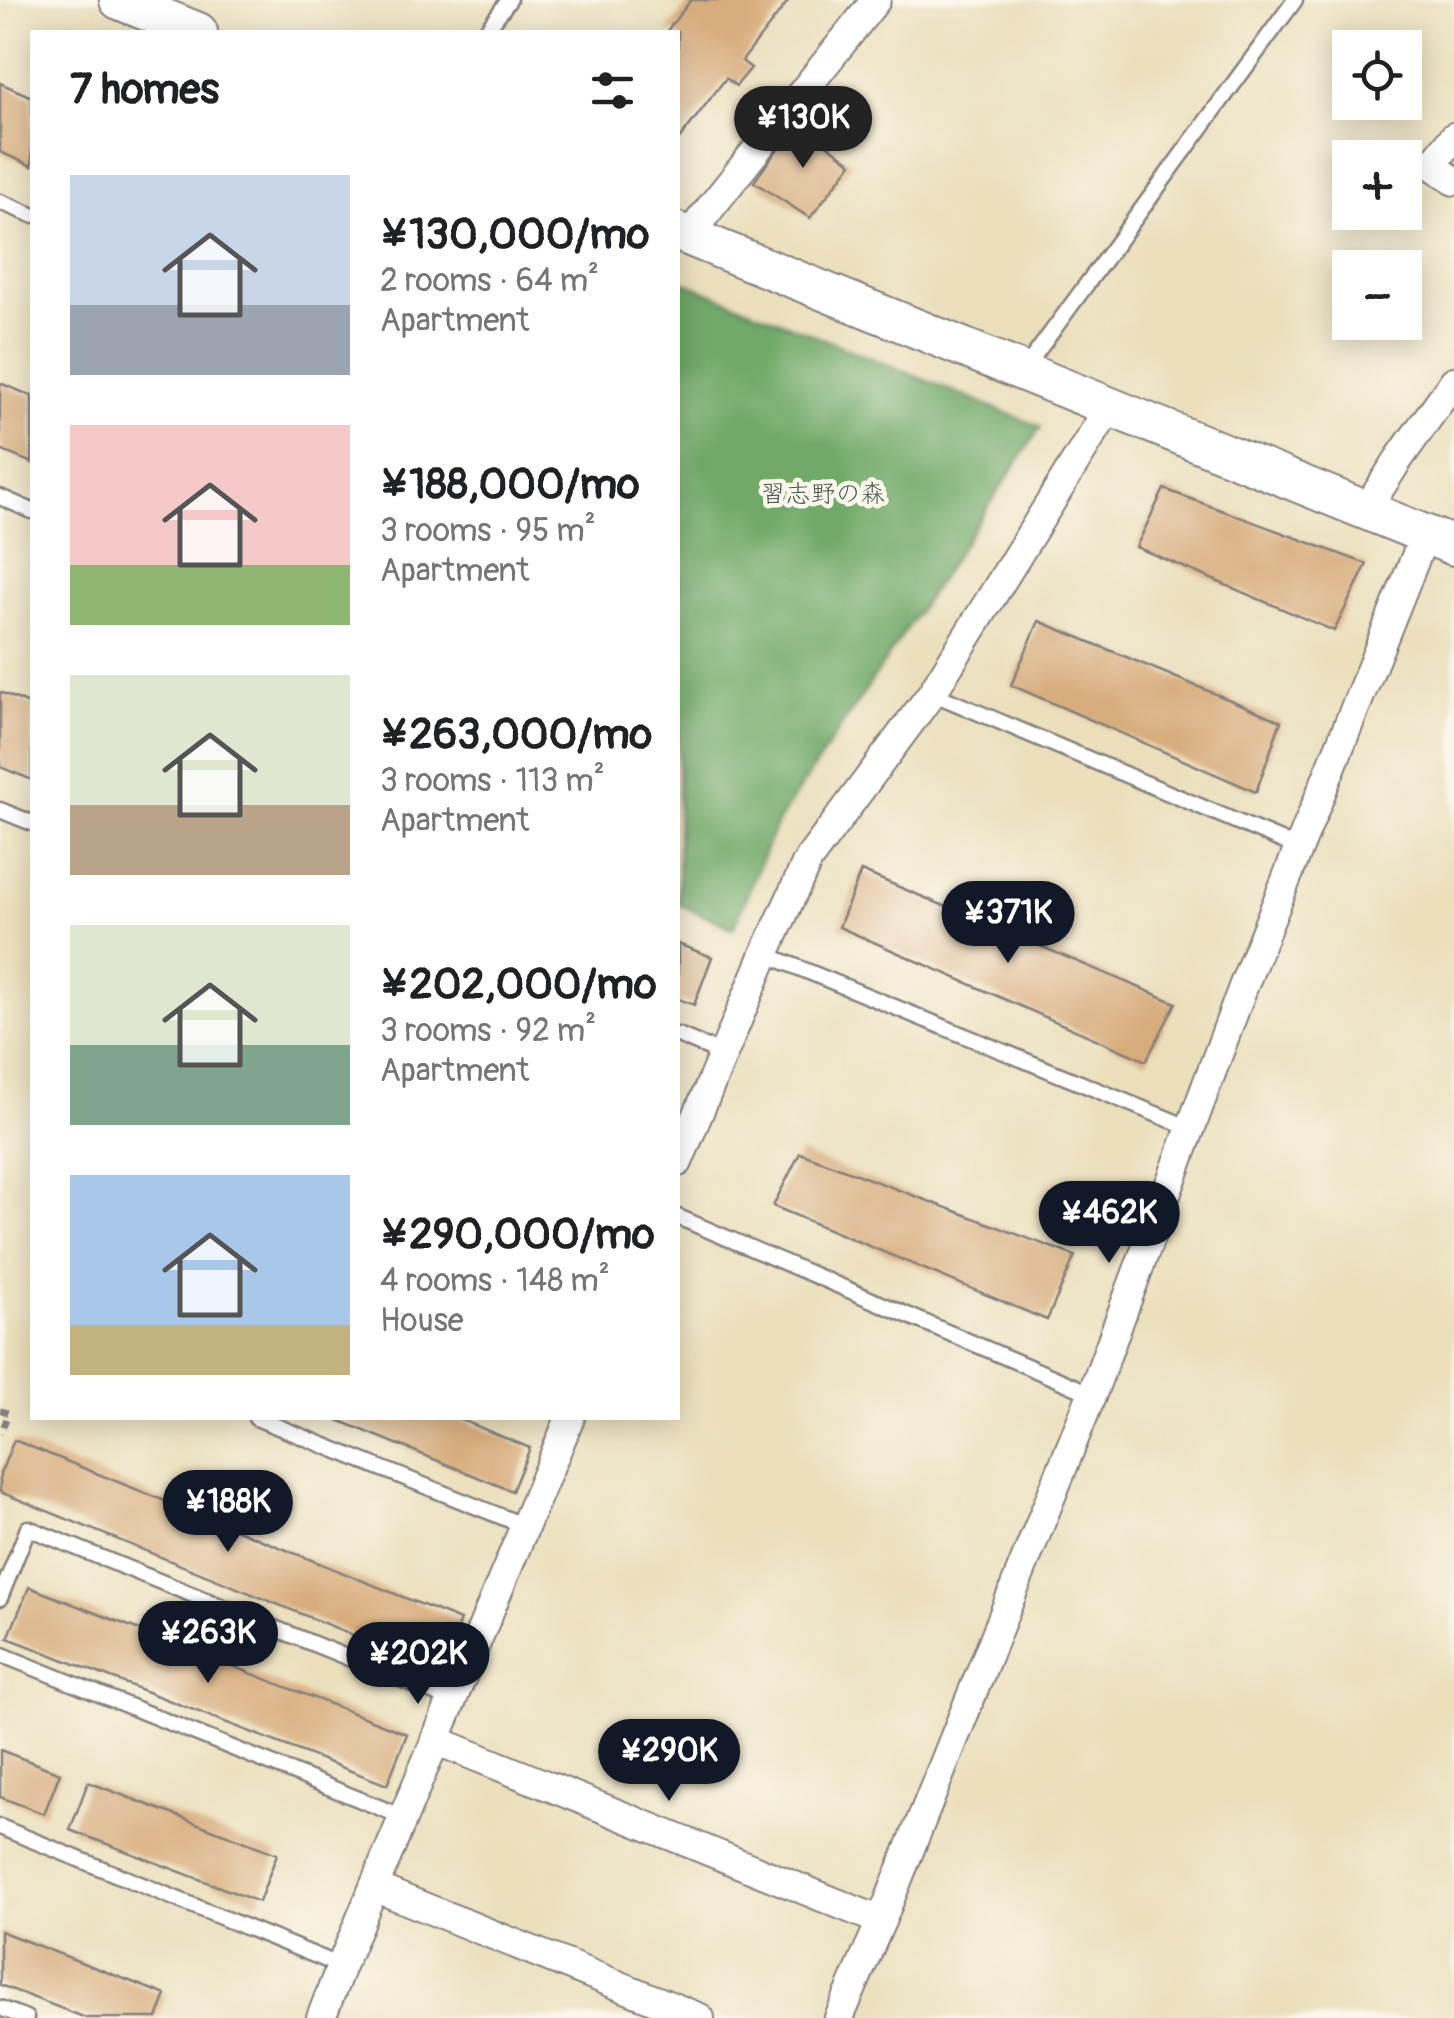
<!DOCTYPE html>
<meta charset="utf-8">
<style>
:root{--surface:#fff;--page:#f6f6f6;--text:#202124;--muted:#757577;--accent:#111827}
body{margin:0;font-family:Pangolin,"Klee One",sans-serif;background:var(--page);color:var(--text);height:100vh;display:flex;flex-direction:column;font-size:38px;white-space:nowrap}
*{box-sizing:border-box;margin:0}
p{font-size:32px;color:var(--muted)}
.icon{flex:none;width:55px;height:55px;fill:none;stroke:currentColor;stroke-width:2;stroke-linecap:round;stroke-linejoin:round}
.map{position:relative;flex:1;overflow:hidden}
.side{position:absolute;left:30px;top:30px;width:650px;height:1390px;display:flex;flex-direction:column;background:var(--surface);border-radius:0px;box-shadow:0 5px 25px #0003}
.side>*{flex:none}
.fabs{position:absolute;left:1332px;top:30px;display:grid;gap:20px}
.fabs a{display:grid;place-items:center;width:90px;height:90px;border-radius:0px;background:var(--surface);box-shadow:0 5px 25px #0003;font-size:50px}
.price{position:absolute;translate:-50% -85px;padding:0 22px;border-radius:35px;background:var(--accent);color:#fff;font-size:32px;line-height:65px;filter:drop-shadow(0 2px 5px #0008)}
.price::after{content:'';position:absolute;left:50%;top:60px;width:30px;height:22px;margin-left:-15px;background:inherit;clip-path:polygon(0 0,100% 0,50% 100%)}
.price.current{background:#222;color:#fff}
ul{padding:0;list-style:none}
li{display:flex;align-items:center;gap:30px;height:250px;padding:0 40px}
li span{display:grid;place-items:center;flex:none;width:280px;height:200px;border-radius:0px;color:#555}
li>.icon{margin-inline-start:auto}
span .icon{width:120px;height:120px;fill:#fffc;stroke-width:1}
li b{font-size:42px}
h2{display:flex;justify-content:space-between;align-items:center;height:120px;padding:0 40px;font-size:42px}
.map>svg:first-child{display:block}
.forest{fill:#6fa968;stroke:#486652;stroke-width:2.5}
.building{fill:#d8ad7e}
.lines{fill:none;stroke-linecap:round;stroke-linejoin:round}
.lane-casing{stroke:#86807c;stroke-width:19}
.street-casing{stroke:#86807c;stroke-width:32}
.secondary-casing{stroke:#86807c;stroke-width:42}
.path{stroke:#86807c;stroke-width:6;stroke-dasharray:8 8;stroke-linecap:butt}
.lane{stroke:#fff;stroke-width:14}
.street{stroke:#fff;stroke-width:28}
.secondary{stroke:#fff;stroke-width:38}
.labels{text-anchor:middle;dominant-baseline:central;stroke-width:9;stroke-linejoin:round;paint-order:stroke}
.park-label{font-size:25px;fill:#465a50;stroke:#fbf7ec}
</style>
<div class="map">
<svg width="1454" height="2018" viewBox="0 0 1454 2018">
<rect width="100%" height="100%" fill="#fbf7ec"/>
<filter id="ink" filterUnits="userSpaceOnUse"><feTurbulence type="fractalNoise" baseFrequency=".01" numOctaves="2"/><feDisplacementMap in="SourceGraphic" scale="20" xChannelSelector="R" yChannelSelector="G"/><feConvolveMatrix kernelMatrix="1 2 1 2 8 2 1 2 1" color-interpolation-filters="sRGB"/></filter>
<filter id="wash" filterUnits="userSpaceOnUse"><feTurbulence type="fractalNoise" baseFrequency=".0048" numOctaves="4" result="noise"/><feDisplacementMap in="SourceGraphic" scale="40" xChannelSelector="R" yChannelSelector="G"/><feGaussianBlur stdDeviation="2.25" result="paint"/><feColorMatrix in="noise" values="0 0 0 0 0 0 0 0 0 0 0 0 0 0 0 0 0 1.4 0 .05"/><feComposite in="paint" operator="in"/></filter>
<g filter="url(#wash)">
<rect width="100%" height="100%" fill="#ebdfbc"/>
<path class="forest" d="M678,280L1041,427L777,823L733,928L678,904Z"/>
<g id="blocks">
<g class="building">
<path d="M691,0H789L742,61L751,68L736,86L726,78L678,141V32H666Z"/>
<path d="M0,83L32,97V166L0,152Z"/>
<path d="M797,122L852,163L810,218L754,182Z"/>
<path d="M0,383L32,396V463L0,450Z"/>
<path d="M1164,489L1367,564L1334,631L1136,547Z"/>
<path d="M1039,621L1281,721L1256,792L1011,685Z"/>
<path d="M0,692L32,705V780L0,767Z"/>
<path d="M861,871L1176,1003L1146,1061L839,927Z"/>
<path d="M678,944L712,957L694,1005L678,999Z"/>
<path d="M800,1153L1075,1256L1047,1320L773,1206Z"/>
<path d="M333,1418H457L530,1448L512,1491Z"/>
<path d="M14,1440L460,1620L440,1670L0,1492V1474Z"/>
<path d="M29,1587L407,1734L387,1785L8,1638Z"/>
<path d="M0,1750L60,1773L44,1814L0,1797Z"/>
<path d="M88,1782L277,1854L259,1902L70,1830Z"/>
<path d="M0,1931L166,1995L157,2018H86L0,1985Z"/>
</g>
</g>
</g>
<g filter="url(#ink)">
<use href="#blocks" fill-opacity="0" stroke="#86807c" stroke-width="2.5"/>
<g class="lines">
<g class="lane-casing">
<g id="lane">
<path d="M485,32L509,0"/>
<path d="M0,202L32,215"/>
<path d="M1023,371L1295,0"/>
<path d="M0,497L32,511"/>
<path d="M932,693L1299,848"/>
<path d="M0,810L32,823"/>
<path d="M765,954L1190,1128"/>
<path d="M678,1035L723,1054"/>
<path d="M678,1217L1092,1394"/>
<path d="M256,1418L525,1526"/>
<path d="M0,1598L28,1528L452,1700"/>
<path d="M0,1654L403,1817"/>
<path d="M0,1827L341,1966"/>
<path d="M0,2008L26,2018"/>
</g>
</g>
<g class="street-casing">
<g id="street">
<path d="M1454,137L1432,165L1454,181"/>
<path d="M688,236L876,0"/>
<path d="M1366,510L1398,460L1454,381"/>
<path d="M678,1162L765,954L808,860L932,693L1109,408"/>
<path d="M435,1740L881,1921"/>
<path d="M374,1887L700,2018"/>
<path d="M321,2018L341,1966L570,1418"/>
<path d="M839,2018L881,1921L1092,1394L1243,987L1425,534"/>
</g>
</g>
<g class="secondary-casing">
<g id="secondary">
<path d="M119,0L198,32"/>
<path d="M678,232L1454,546"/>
</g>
</g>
<path class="path" d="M0,1410L9,1413L0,1434"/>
<use href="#lane" class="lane"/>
<use href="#street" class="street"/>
<use href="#secondary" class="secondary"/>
</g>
</g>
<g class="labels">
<g class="park-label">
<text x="823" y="494">習志野の森</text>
</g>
</g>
</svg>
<div class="fabs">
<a><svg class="icon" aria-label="locate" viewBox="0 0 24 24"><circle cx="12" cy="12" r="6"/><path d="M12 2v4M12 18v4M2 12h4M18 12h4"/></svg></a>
<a>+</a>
<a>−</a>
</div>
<b class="price current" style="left:803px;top:171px">¥130K</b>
<b class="price" style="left:1008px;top:966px">¥371K</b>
<b class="price" style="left:1109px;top:1266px">¥462K</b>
<b class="price" style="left:228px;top:1555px">¥188K</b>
<b class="price" style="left:208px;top:1686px">¥263K</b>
<b class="price" style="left:418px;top:1707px">¥202K</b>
<b class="price" style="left:669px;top:1804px">¥290K</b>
<section class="side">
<h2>7 homes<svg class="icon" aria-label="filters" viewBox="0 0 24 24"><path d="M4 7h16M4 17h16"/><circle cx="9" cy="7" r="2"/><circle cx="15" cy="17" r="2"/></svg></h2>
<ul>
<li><span style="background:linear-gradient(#c9d6e8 65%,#9aa5b1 0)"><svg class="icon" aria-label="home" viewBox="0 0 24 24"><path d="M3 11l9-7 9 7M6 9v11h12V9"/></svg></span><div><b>¥130,000/mo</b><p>2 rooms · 64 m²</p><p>Apartment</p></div></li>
<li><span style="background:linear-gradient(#f6c9c9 70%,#8fb573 0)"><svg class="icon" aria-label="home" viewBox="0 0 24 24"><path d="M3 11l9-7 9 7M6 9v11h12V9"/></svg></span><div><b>¥188,000/mo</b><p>3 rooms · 95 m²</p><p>Apartment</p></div></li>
<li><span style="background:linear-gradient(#dfe7d0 65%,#b9a48a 0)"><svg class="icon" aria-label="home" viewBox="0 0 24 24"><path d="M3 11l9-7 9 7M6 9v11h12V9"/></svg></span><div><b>¥263,000/mo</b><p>3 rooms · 113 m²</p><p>Apartment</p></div></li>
<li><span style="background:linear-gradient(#dfe7d0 60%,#7fa58c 0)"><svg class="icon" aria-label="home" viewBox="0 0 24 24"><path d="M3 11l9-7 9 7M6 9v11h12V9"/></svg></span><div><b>¥202,000/mo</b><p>3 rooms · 92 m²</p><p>Apartment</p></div></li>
<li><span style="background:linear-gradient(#a9c7e8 75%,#c2b280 0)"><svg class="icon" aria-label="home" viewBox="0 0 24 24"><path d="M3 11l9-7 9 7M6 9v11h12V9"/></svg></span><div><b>¥290,000/mo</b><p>4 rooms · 148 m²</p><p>House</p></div></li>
</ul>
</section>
</div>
